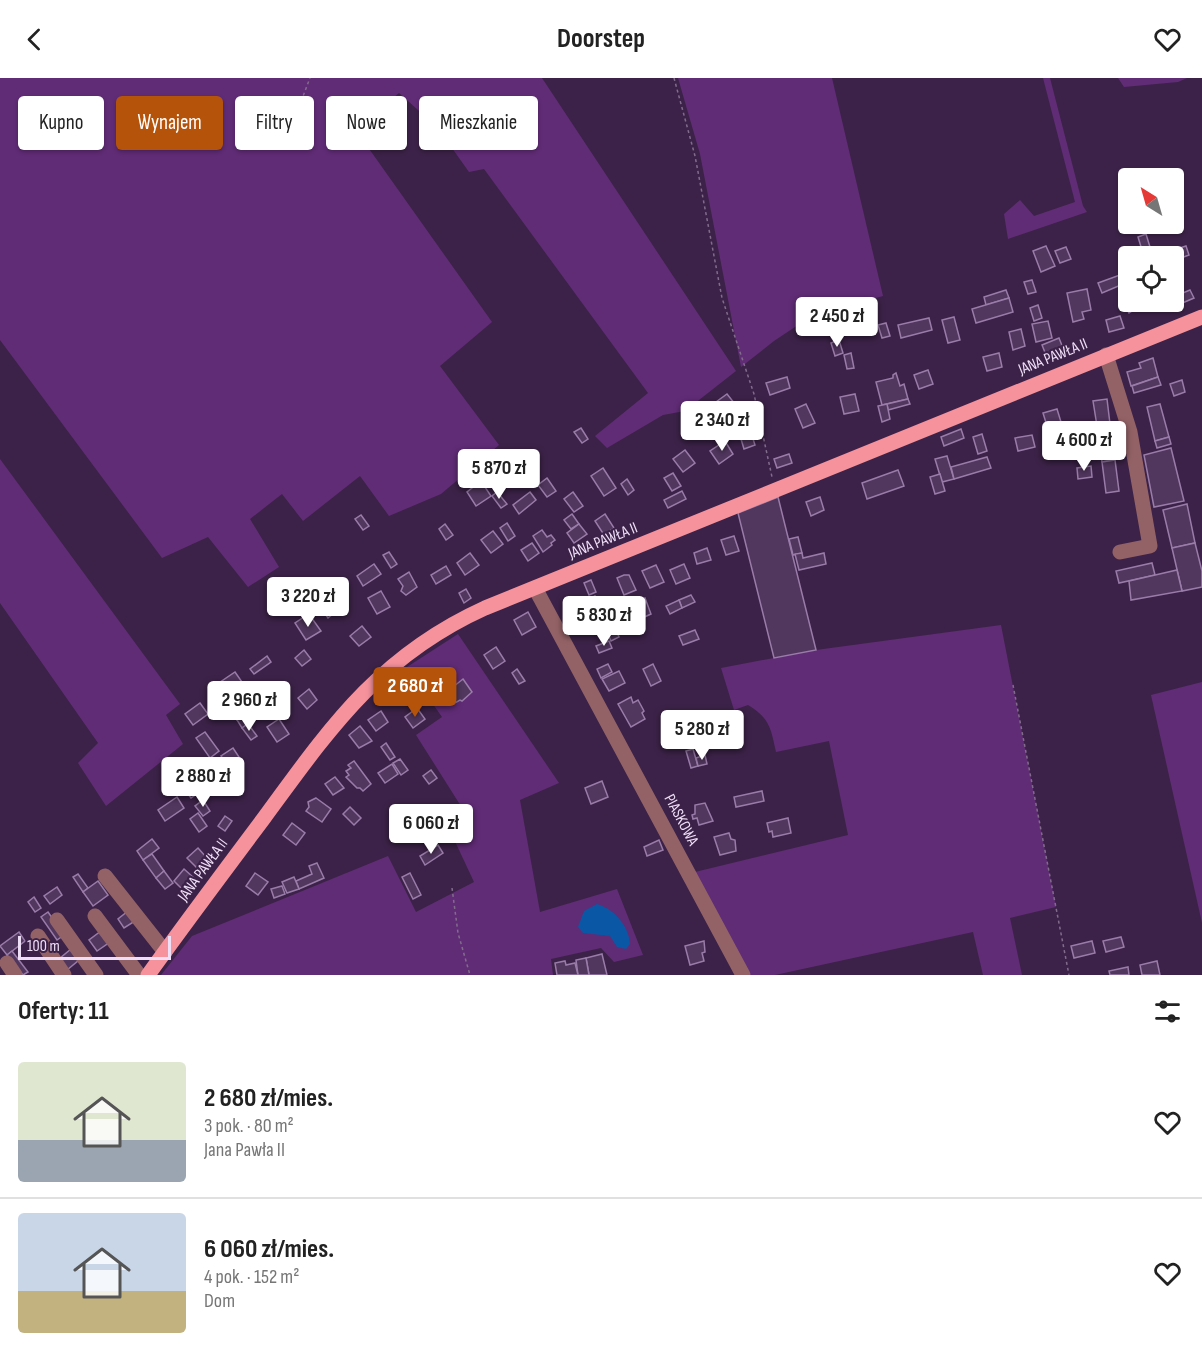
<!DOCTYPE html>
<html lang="pl">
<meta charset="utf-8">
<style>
:root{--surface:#fff;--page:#f6f6f6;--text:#222;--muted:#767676;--line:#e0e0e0;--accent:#b45309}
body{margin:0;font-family:"Sofia Sans Condensed",sans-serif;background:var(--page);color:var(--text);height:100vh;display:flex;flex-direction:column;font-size:22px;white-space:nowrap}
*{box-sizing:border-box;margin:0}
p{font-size:20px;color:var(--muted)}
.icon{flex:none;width:33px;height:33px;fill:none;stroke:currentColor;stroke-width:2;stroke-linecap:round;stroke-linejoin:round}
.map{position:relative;height:897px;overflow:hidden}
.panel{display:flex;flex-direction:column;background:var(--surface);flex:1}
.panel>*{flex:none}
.banner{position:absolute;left:18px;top:18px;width:600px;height:54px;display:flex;gap:12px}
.needle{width:39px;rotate:323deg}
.fabs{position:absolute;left:1118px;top:90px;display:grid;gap:12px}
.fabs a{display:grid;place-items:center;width:66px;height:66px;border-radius:6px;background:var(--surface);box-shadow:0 2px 4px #0004;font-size:30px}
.scale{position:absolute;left:18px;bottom:15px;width:153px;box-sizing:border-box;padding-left:6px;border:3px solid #eedef6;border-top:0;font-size:16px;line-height:21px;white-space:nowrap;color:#eedef6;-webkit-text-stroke:4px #3c2248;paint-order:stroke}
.price{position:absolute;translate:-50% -51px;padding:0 14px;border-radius:6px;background:#fff;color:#222;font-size:20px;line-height:39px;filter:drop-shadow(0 2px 3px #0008)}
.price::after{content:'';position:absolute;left:50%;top:36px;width:18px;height:14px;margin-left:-9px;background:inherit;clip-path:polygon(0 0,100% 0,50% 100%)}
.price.on{background:var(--accent);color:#fff}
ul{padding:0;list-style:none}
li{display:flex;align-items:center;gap:18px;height:150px;padding:0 18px}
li+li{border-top:2px solid var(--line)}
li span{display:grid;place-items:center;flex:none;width:168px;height:120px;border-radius:6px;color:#555}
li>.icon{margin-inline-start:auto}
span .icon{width:72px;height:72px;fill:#fffc;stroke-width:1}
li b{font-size:26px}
h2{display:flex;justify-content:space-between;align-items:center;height:72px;padding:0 18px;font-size:26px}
.tag{padding:0 21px;border-radius:6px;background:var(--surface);box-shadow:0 2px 4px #0004;font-size:21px;line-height:54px}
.tag.on{background:var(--accent);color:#fff}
header{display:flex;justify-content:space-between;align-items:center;height:78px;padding:0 18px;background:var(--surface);font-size:27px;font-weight:700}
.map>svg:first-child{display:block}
.green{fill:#602c76}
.water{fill:#0a57a5}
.building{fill:#51365e;stroke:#9a7ca9;stroke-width:1.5}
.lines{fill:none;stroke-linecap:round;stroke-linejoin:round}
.path{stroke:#826c8c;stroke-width:1.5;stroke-dasharray:3 3;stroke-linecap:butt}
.minor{stroke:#936266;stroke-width:15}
.major{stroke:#f6929c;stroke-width:15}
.labels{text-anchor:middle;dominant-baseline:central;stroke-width:4.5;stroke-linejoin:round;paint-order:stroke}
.street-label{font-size:16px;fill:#eedef6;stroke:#3c2248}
</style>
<header><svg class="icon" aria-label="back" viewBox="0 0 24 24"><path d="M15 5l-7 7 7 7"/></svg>Doorstep<svg class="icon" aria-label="heart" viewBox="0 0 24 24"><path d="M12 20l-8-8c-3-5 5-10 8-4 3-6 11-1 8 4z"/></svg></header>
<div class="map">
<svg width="1202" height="897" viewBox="0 0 1202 897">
<rect width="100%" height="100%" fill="#3c2248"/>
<g class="green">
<path d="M0,0H542L736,293L685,333L663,337L607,370L595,358L648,315L484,91L469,94L437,49L399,15L355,51L492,244L440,288L499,367L441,416L389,438L360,398L303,443L282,416L250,441L279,489L248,509L208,459L162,480L0,262Z"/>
<path d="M678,0H832L883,218L813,237L774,263L741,289L700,76Z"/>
<path d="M1043,0H1050L1083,128L1087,134L1008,161L1004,136L1020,122L1034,138L1075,124Z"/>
<path d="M1118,0H1187L1178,4L1124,9Z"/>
<path d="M0,381L180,626L166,637L183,666L106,728L78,685L98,665L0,525Z"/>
<path d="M1001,547L1056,829L1010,840L1022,897H983L973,854L775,897H749L695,794L848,757L829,663L776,674C771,651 770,640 748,627L734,632L721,590L816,572Z"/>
<path d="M458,556L559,705L520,722L540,834L617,811L643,877L614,884L601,870L551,881L553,897H161L192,858L388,778L416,834L474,804L452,757L471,744L416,657L442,639L407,589Z"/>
<path d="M1202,604V845L1151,617Z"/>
</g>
<path class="water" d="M597,826C614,831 629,848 630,866L626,871L617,869L610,858L583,855L578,849L584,833Z"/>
<g class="building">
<path d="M1146,156L1150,169L1142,172L1138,159Z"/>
<path d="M1046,168L1055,188L1041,194L1033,173Z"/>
<path d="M1186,168L1189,177L1173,183V178H1162L1161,176Z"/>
<path d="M1066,169L1071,181L1060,185L1055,173Z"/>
<path d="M1128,194V204L1102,215L1098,205Z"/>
<path d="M1032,202L1036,214L1028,216L1024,204Z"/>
<path d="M1087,211L1091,232L1082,234L1084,241L1073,244L1067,215Z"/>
<path d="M1006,212L1009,220L986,227L984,219Z"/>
<path d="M1190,212L1194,220L1173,229L1171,224H1173V219Z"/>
<path d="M1009,220L1013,234L976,245L972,231Z"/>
<path d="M1128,220V224H1135L1138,229L1129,235L1122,223Z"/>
<path d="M1038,227L1042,240L1034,243L1030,230Z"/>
<path d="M1120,238L1124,250L1109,254L1106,242Z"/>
<path d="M954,239L960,262L948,265L942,242Z"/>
<path d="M929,240L932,252L901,260L898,247Z"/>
<path d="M1048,243L1052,260L1036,264L1032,246Z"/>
<path d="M886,245L890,258L882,260L878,247Z"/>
<path d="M1021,251L1025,268L1013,272L1009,254Z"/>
<path d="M1059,260L1063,270L1046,277L1042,267Z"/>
<path d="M839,262L843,275L835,278L831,265Z"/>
<path d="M851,275L854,290L847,291L844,277Z"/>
<path d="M999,275L1002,289L987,293L983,279Z"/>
<path d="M1153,280L1158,299L1131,308L1127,294L1141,290L1139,285Z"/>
<path d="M928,292L933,306L919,311L914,297Z"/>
<path d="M896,295L900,308L904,306L908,321L882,327L876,304L893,300V297Z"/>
<path d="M787,299L790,310L770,317L766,305Z"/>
<path d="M1158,299L1161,307L1134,315L1132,308Z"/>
<path d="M1182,302L1185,314L1174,318L1170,306Z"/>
<path d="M727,316L735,326L709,345L701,335Z"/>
<path d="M855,316L859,333L844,336L840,319Z"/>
<path d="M908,321L910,326L888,332L887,326Z"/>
<path d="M1107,321L1110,346L1097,348L1093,323Z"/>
<path d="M806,326L815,345L803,350L795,331Z"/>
<path d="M887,326L890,341L882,344L878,328Z"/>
<path d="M1160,326L1169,359L1155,363L1147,329Z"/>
<path d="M1057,331L1061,344L1047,348L1043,335Z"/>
<path d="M1110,346L1115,382L1102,384L1097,348Z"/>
<path d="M749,348L755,367L744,371L738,351Z"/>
<path d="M581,350L588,361L582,365L574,354Z"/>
<path d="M961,351L964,360L944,368L941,359Z"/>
<path d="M1087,353L1089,373L1080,374L1078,354Z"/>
<path d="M982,356L987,373L978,376L973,359Z"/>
<path d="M1032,357L1035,369L1018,373L1015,360Z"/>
<path d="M1169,359L1171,366L1157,370L1155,363Z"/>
<path d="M725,363L733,376L719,386L710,373Z"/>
<path d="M1171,370L1184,423L1154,429L1144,377Z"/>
<path d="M685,372L695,385L683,394L673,381Z"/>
<path d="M789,376L792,385L777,390L774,381Z"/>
<path d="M947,378L954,401L942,404L935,381Z"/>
<path d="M987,379L991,390L954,401L951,389Z"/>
<path d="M1115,382L1119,413L1106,415L1102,384Z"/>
<path d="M1091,388L1092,399L1078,401L1077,390Z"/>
<path d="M603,390L616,410L604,418L591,398Z"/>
<path d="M898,392L904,408L867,421L862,405Z"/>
<path d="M673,395L681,408L672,413L664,400Z"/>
<path d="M940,396L945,413L935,416L930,399Z"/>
<path d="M547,400L556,413L547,419L538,407Z"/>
<path d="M627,401L634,412L628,417L621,406Z"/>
<path d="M481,403L491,418L476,428L467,414Z"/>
<path d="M682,413L686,421L668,430L664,422Z"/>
<path d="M497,414L507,426L501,430L492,418Z"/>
<path d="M530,414L536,422L519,436L513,427Z"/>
<path d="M573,414L583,428L574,434L564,421Z"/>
<path d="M778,419L816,572L774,580L738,435Z"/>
<path d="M820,419L824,432L811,438L806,424Z"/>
<path d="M1187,426L1195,465L1172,470L1163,432Z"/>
<path d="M572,436L579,446L571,451L564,442Z"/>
<path d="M605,436L614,450L604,457L595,443Z"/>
<path d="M361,437L369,448L363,452L355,441Z"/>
<path d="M507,445L515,458L508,463L500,450Z"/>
<path d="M445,446L453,457L446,462L439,451Z"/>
<path d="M579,446L587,456L574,465L567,455Z"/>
<path d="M542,452L547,459L551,457L555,462L551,465L552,467L543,474L533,458Z"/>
<path d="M493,453L503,466L491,475L481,462Z"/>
<path d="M734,458L739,473L726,477L721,462Z"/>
<path d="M798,459L802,475L793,477L789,461Z"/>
<path d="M532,465L539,475L528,483L521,472Z"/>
<path d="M1195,465L1202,493V509L1182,513L1172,470Z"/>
<path d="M707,470L711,482L697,486L694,475Z"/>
<path d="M389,474L397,486L391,490L383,477Z"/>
<path d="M470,475L479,487L465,497L457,485Z"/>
<path d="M802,475L803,480L824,475L826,486L799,492L795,476Z"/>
<path d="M1152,485L1155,497L1119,505L1116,493Z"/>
<path d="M374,486L381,496L363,508L357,498Z"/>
<path d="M684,486L690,500L676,506L670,492Z"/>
<path d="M656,487L664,504L650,510L642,493Z"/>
<path d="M446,488L451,497L436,506L431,497Z"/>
<path d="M1177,492L1182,513L1131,522L1129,503Z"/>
<path d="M409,494L417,509L406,517L401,513L403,508L398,501Z"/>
<path d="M624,497H629L636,512L624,517L617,500Z"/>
<path d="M591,502L596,514L589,517L584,505Z"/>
<path d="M466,511L471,520L464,525L459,515Z"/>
<path d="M381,513L390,529L377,536L368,520Z"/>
<path d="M330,517L340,530L328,540L318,526Z"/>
<path d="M691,517L695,524L682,530L679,522Z"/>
<path d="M595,518L602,532L586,538L580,525Z"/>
<path d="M577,519L582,531L573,535L568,523Z"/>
<path d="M645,520L651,536L640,541L633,525Z"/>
<path d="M679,522L682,530L670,536L666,528Z"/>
<path d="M528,534L536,549L522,557L514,542Z"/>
<path d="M597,534L600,542L585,548L581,540Z"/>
<path d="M304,539L306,542L311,539L321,553L306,562L295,545Z"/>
<path d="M612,542L619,559L611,563L604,546Z"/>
<path d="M362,548L371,559L359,568L350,558Z"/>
<path d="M695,552L699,561L683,567L679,558Z"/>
<path d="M609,563L612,570L599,575L596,568Z"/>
<path d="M496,569L505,583L493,591L484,577Z"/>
<path d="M304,572L311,581L302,588L295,580Z"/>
<path d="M267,578L271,584L254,596L250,591Z"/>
<path d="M608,586L612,594L601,600L597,591Z"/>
<path d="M653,586L661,603L651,608L643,591Z"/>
<path d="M517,591L525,603L519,606L512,595Z"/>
<path d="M619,593L625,605L609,613L602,601Z"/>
<path d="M235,594L242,604L221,620L213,609Z"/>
<path d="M463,601L472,614L462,623L460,622L453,626L449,620L446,622L440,613L448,608L453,609Z"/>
<path d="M309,611L317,622L307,631L298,620Z"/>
<path d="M227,615L243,637L237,642L221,620Z"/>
<path d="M263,616L273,631L269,634L259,618Z"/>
<path d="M631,619L633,625L638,622L644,633L642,635L645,641L631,649L618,626Z"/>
<path d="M200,625L208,636L193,647L185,636Z"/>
<path d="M417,630L425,641L413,650L405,639Z"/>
<path d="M251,631L257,639L242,650L237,642Z"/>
<path d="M381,633L388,644L376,653L368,642Z"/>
<path d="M279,641L289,656L277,664L267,649Z"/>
<path d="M248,646L257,658L251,662L242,650Z"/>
<path d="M360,648L372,663L359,670L349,657Z"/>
<path d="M720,650L723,657L711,662L708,655Z"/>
<path d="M205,654L219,673L210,680L196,660Z"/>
<path d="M386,665L395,679L390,682L381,669Z"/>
<path d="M233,670L241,682L230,690L221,678Z"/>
<path d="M693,671L698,688L691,690L686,673Z"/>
<path d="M705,677L707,686L698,688L696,680Z"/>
<path d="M400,681L408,692L401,697L393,685Z"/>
<path d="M354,683L371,706L363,713L360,710H357L346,699L349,697L346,693L351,690L348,687Z"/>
<path d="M392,686L398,696L385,705L378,695Z"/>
<path d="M431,692L437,700L429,706L423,698Z"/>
<path d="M204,699L210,707L191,720L185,712Z"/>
<path d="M335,699L344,710L333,717L325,706Z"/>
<path d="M602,703L608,719L591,726L585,710Z"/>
<path d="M762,713L764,723L736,729L734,719Z"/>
<path d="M177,719L184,730L165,743L158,732Z"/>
<path d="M316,720L331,731L322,744L306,733L309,729L308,724Z"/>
<path d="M203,722L210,733L203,738L195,728Z"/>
<path d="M705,725L713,743L699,747L697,740L693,741L692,737L695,736V727Z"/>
<path d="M350,729L361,740L354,747L343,736Z"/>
<path d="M198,735L207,748L199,754L190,741Z"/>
<path d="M225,738L232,743L225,753L218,748Z"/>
<path d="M788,740L791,755L773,759L772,753L769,754L767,745Z"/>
<path d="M292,745L305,755L296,767L283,757Z"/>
<path d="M729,755L731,761L735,762L736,773L720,777L714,759Z"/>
<path d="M152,761L159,770L143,782L137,773Z"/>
<path d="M659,762L663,772L647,778L644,769Z"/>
<path d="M438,767L443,775L425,787L420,778Z"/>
<path d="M198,770L206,779L196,789L187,780Z"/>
<path d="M152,776L164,793L156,800L143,782Z"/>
<path d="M317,785L324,800L299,811L296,803L312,796L309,788Z"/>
<path d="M184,791L194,800L183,812L174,803Z"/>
<path d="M164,793L173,805L165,811L156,800Z"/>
<path d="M255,795L268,804L258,817L246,808Z"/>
<path d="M410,795L421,817L413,821L402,799Z"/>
<path d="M78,796L88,810L83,814L73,799Z"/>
<path d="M294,799L299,811L287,815L282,804Z"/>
<path d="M98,803L108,817L93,828L83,814Z"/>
<path d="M282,808L285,816L274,820L271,811Z"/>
<path d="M57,809L62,817L50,826L44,818Z"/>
<path d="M34,819L41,830L35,834L28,824Z"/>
<path d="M128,833L135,843L124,850L118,841Z"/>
<path d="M48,834L64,857L57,862L41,839Z"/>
<path d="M101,853L110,864L97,873L89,862Z"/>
<path d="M19,854L25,863L7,877L0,868Z"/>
<path d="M1121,859L1124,869L1106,874L1103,863Z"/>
<path d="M704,863L705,874L702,875L704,883L690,887L685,868Z"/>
<path d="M1092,863L1095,875L1074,880L1071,868Z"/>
<path d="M71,871L79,882L67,892L59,881Z"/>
<path d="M12,873L28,894L23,897L7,877Z"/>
<path d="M602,876L607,897H589L586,880Z"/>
<path d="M586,880L589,897H578L576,882Z"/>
<path d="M565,883L566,887L575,885L578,897H557L555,885Z"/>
<path d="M1157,883L1160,897H1142L1140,887Z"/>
<path d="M1128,889L1129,897H1110L1109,893Z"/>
</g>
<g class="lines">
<g class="path">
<path d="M674,0L695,78L722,220L754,316L772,399"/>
<path d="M304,51L297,34L310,0"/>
<path d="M1013,607L1069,897"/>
<path d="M452,810L458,855L470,897"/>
</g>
<g class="minor">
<path d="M1106,277L1130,354L1150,468L1120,474"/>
<path d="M535,510L743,897"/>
<path d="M105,798L165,874"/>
<path d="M95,838L139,897"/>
<path d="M57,842L96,897"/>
<path d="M38,858L64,897"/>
<path d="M7,885L15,897"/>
</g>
<path class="major" d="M148,897C186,844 225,792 264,740C330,650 379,578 485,530L1202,239"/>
</g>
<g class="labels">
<g class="street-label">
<text transform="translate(1053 279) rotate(-22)">JANA PAWŁA II</text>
<text transform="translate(603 463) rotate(-22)">JANA PAWŁA II</text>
<text transform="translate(681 742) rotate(62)">PIASKOWA</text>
<text transform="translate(203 792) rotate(-54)">JANA PAWŁA II</text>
</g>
</g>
</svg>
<div class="fabs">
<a><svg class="needle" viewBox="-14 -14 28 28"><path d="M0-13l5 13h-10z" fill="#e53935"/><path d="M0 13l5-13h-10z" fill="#767676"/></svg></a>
<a><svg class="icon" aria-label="locate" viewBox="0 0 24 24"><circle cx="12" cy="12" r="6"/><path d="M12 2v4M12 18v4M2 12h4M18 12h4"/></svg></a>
</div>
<div class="scale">100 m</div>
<b class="price" style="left:837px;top:270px">2 450 zł</b>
<b class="price" style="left:722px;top:374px">2 340 zł</b>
<b class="price" style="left:1084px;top:394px">4 600 zł</b>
<b class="price" style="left:499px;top:422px">5 870 zł</b>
<b class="price" style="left:308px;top:550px">3 220 zł</b>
<b class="price" style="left:604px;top:569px">5 830 zł</b>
<b class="price on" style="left:415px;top:640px">2 680 zł</b>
<b class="price" style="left:249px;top:654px">2 960 zł</b>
<b class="price" style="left:702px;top:683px">5 280 zł</b>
<b class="price" style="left:203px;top:730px">2 880 zł</b>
<b class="price" style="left:431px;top:777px">6 060 zł</b>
<div class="banner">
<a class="tag">Kupno</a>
<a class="tag on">Wynajem</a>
<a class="tag">Filtry</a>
<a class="tag">Nowe</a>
<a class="tag">Mieszkanie</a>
</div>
</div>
<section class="panel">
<h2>Oferty: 11<svg class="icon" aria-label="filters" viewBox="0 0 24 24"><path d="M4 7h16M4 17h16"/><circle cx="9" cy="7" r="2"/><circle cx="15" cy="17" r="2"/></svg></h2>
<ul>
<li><span style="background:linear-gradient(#dfe7d0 65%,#9aa5b1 0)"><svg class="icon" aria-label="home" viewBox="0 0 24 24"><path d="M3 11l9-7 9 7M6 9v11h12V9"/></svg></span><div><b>2 680 zł/mies.</b><p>3 pok. · 80 m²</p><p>Jana Pawła II</p></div><svg class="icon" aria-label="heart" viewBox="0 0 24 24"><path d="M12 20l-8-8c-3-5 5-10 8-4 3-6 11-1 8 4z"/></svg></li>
<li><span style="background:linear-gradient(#c9d6e8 65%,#c2b280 0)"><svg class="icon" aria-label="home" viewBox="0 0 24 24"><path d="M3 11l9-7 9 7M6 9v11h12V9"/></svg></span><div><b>6 060 zł/mies.</b><p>4 pok. · 152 m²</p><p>Dom</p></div><svg class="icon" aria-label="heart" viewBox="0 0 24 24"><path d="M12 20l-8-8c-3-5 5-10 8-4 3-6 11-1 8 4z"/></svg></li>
</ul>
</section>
